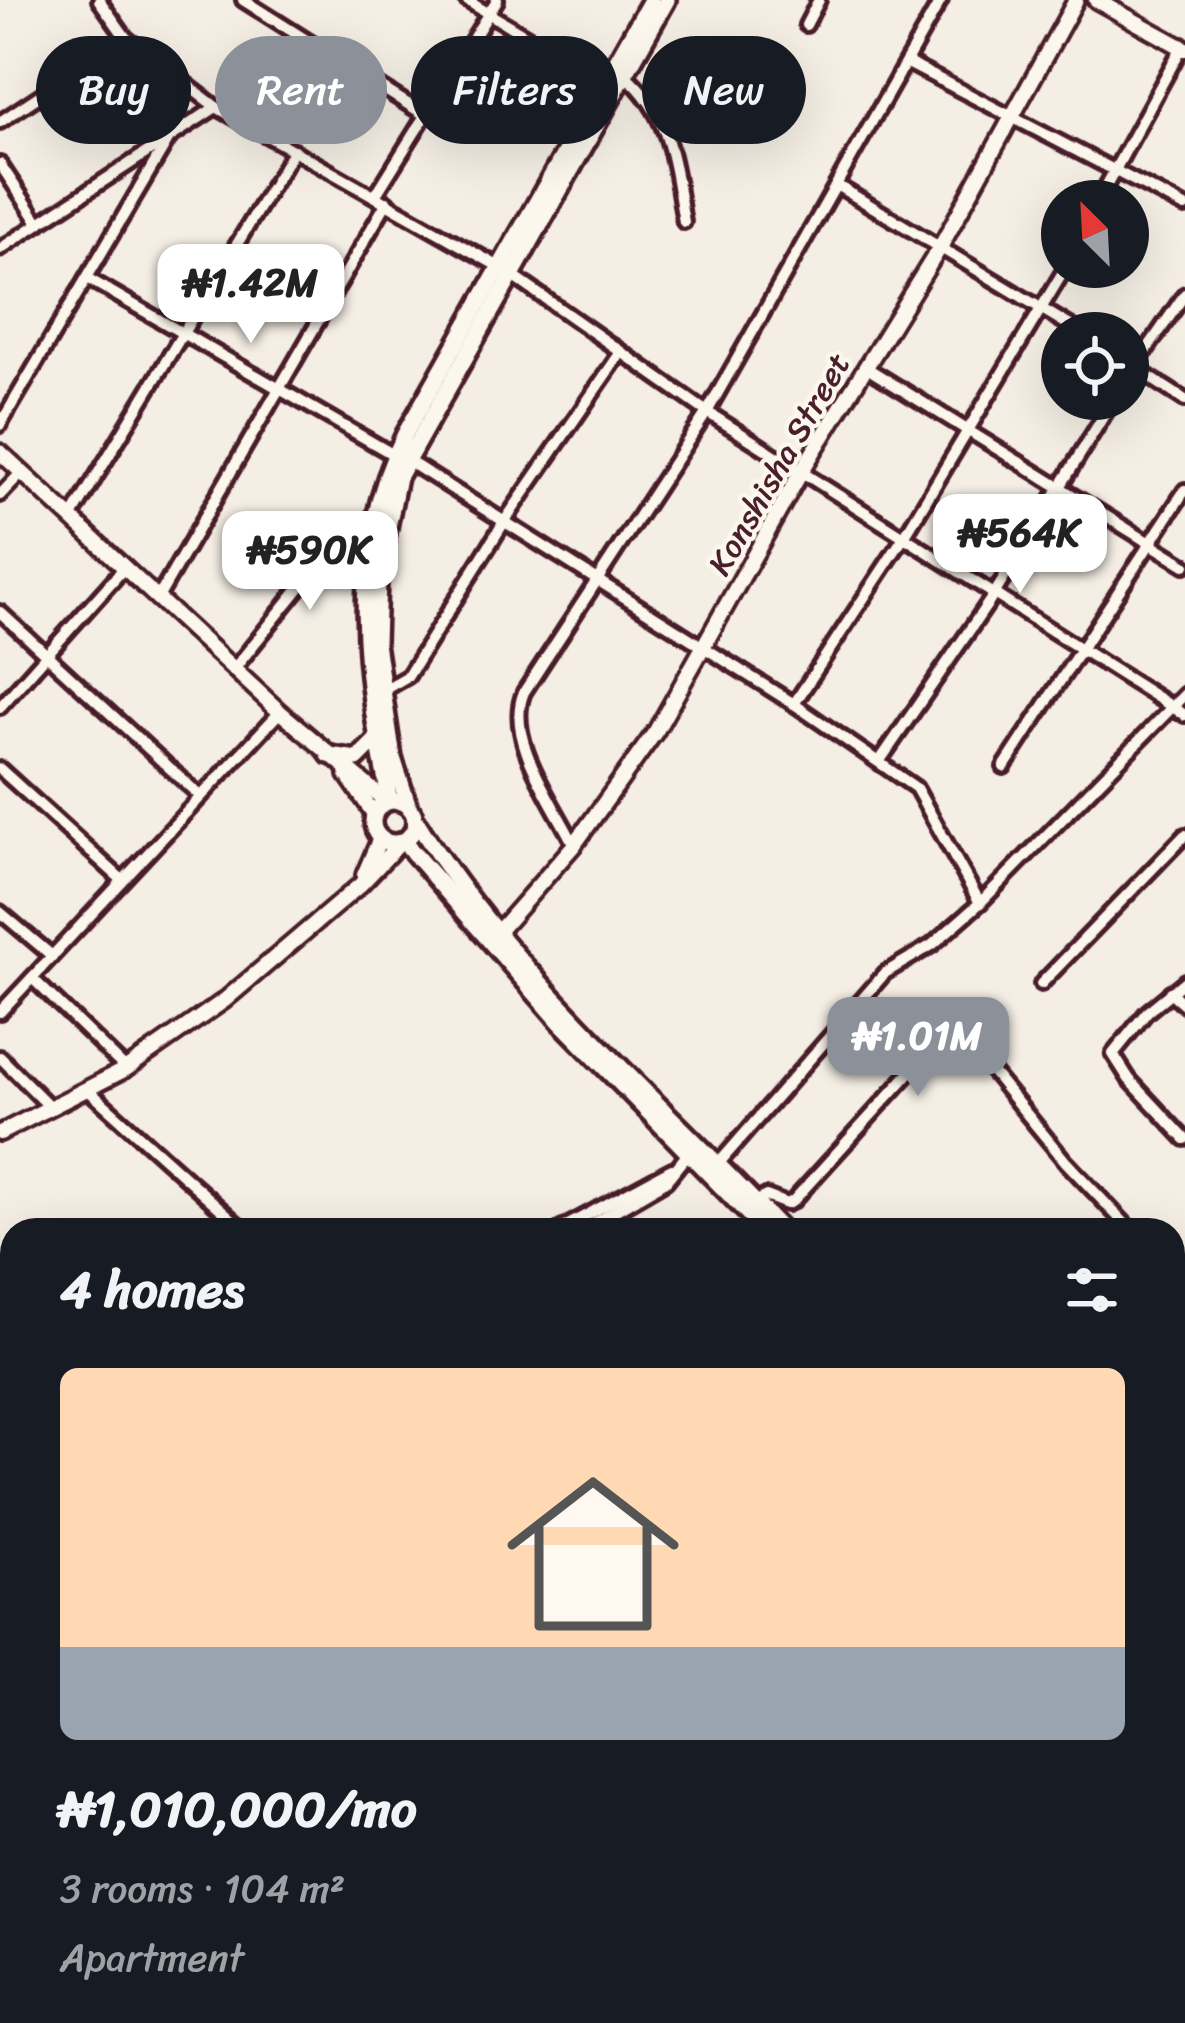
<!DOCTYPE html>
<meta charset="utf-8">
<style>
:root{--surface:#171b24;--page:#242831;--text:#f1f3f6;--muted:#9ea1a6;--accent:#8c9099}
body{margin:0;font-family:Sriracha,sans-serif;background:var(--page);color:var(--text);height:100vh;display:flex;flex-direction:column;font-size:45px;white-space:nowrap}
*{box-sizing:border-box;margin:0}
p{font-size:39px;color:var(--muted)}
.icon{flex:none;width:66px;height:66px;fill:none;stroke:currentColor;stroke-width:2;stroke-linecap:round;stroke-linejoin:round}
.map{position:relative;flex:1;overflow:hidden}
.panel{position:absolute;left:0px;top:1218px;width:1185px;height:807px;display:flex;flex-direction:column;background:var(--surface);border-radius:36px 36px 0 0;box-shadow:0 12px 48px #0002}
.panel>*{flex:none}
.guide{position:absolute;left:36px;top:36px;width:1113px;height:108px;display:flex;gap:24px}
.needle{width:78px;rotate:336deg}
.tools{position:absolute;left:1041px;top:180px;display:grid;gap:24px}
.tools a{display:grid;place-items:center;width:108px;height:108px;border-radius:50%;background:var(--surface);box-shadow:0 12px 48px #0002;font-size:60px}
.price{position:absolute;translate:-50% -102px;padding:0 27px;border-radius:24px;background:#fff;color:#222;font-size:39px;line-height:78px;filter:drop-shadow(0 3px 6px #0008)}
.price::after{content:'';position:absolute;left:50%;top:72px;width:36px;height:27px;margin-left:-18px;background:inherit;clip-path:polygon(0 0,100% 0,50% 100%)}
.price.current{background:var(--accent);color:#fff}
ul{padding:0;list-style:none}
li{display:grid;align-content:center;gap:24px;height:636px;padding:0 60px}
li span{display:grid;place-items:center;height:372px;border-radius:18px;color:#555}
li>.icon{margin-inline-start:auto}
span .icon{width:216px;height:216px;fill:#fffc;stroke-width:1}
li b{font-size:51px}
h2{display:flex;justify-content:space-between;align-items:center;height:144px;padding:0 60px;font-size:51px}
.pill{padding:0 42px;border-radius:54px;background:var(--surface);box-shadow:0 12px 48px #0002;font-size:42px;line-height:108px}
.pill.current{background:var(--accent);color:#fff}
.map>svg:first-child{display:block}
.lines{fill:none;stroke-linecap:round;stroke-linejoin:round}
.minor-casing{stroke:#4a1f2b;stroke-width:20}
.tertiary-casing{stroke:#4a1f2b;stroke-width:22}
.secondary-casing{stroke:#4a1f2b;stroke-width:24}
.minor{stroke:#fbf7ec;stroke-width:10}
.tertiary{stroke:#fbf7ec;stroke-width:14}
.secondary{stroke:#fbf7ec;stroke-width:15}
.labels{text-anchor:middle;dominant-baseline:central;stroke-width:9;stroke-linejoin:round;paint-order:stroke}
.street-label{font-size:33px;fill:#4a1f2b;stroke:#fbf7ec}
</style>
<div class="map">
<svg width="1185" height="2023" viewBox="0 0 1185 2023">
<rect width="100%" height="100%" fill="#f4eee4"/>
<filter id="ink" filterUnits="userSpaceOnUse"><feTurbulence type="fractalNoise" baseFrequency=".00833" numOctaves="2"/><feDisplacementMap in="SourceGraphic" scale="24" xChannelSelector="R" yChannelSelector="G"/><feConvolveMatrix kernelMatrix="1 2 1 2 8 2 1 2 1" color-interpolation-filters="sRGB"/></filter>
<g filter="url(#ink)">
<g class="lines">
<g class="minor-casing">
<g id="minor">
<path d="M99,0L126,38L216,107L503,269L707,412L1185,715"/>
<path d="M243,0L425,115"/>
<path d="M466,0L605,83"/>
<path d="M806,25L819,0"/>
<path d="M906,62L1185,207"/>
<path d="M625,75C671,114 674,165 684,222"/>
<path d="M0,122L126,38"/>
<path d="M0,164L39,223"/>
<path d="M838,186L1082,333"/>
<path d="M375,196L497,0"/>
<path d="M1098,201L1183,45"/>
<path d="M0,249L216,107"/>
<path d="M87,278L394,455"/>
<path d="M1132,366L1185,400"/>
<path d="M867,368L1185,565"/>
<path d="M1128,377L1185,294"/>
<path d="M0,425L171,135"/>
<path d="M405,459L794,704L916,788L980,903"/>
<path d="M0,495L22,472"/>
<path d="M71,518L294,150"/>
<path d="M158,598L387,202"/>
<path d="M0,612L199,795"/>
<path d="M234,669L336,542L372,532"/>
<path d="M382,691L408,676L504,522L621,352"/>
<path d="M794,704L904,537L1066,267"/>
<path d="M0,707L125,567"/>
<path d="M879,762L993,596L1114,399"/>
<path d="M1004,767L1185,490"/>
<path d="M0,769L121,879"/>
<path d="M574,845C554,803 504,738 524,692L707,412L941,0"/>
<path d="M0,912L51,955"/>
<path d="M32,978L126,1069"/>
<path d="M1185,981L1147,1012L1113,1054L1129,1079L1185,1139"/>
<path d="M1041,984L1185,835"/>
<path d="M1170,992L1185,1005"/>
<path d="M0,1012L280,712"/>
<path d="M0,1057L50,1107"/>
<path d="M87,1089L244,1230"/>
<path d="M719,1163L885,973L932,945L980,903L1185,694"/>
<path d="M756,1202L766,1196L787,1204L793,1201L944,1035L957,1029L1066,1162L1131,1230"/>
<path d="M559,1230L672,1169"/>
<path d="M582,1230L666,1181L693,1147"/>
<path d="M1173,1276L1185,1291"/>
<path d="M1173,1767L1185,1746"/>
<path d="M0,1802L12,1823"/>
<path d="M1173,1828L1185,1837"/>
<path d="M1173,2010L1185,1978"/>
<path d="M440,2013L450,2023"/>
<path d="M502,2013L512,2023"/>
<path d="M1142,2013L1157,2023"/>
<path d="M158,2023L163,2013"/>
<path d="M275,2023L282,2013"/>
<path d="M1040,2023L1047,2013"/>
</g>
</g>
<g class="tertiary-casing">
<g id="tertiary">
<path d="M1096,0L1185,49"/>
<path d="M0,452L280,712L387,802"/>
<path d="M347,775L374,814"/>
<path d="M364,875L380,838"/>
<path d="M497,933L574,845L656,731L801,472L942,244L1076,0"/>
<path d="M0,1133L126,1069L225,1000L360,885L401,842"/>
<path d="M1173,1506L1185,1494"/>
<path d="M650,2023L659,2013"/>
</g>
</g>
<g class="secondary-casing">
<g id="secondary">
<path d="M329,755L357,759L377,739"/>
<path d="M390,801C364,677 345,552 405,434L651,0"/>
<circle cx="394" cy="822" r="21"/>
<path d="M409,807L393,758L376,643L378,578L398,477L667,0"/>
<path d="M415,819C512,976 656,1097 782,1230"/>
<path d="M403,841L561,1023L764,1230"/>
<path d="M1173,1633L1185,1645"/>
<path d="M1173,1650L1185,1662"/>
</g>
</g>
<use href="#minor" class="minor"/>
<use href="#tertiary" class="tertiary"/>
<use href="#secondary" class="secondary"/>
</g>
</g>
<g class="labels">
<g class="street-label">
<text transform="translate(779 464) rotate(-60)">Konshisha Street</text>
</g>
</g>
</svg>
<div class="tools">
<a><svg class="needle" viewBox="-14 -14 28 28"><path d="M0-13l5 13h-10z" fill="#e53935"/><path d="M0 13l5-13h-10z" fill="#9ea1a6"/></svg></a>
<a><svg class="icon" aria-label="locate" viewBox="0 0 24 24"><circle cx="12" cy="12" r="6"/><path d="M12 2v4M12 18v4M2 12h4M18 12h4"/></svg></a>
</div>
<b class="price" style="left:251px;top:346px">₦1.42M</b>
<b class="price" style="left:1020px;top:596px">₦564K</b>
<b class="price" style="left:310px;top:613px">₦590K</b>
<b class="price current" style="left:918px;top:1099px">₦1.01M</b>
<div class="guide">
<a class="pill">Buy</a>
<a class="pill current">Rent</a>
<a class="pill">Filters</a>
<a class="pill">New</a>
</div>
<section class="panel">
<h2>4 homes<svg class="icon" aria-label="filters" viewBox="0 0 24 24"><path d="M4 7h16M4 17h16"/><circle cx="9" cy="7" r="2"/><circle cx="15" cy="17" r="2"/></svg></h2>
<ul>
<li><span style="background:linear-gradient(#ffd9b3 75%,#9aa5b1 0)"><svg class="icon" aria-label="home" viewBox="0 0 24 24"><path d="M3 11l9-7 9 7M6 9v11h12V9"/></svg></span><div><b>₦1,010,000/mo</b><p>3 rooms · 104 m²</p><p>Apartment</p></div></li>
</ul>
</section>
</div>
